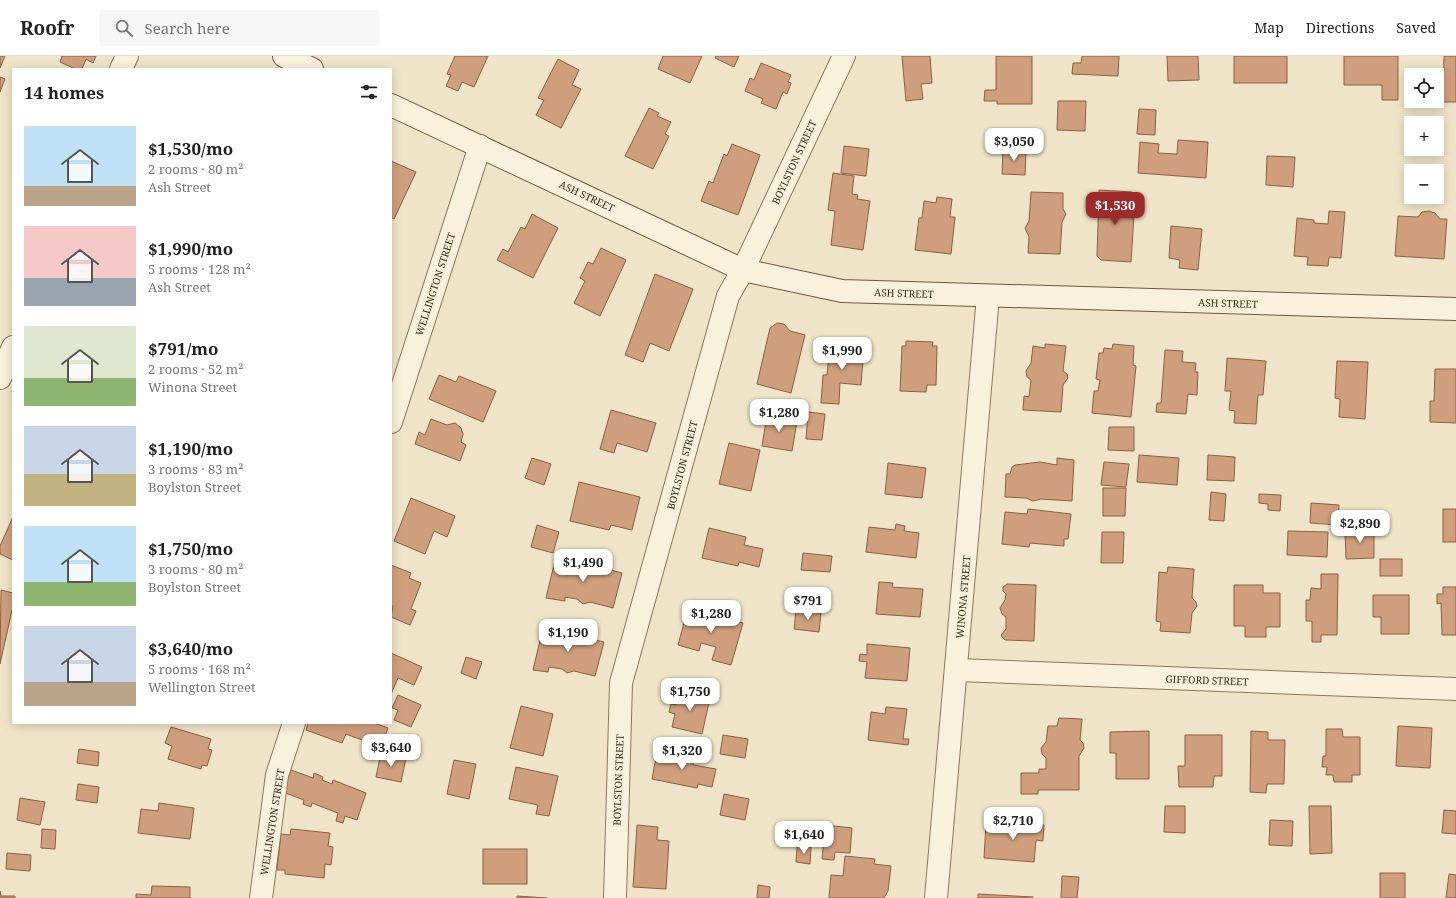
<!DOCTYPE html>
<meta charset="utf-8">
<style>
:root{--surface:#fff;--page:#f6f6f6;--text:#222;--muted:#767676;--line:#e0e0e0;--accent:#9e2a2b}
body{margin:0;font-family:"Noto Serif",serif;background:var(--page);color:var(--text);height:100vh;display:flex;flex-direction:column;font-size:15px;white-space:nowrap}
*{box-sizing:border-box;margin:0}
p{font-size:13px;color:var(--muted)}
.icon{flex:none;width:22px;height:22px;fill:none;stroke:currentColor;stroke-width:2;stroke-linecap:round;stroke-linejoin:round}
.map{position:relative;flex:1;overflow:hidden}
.details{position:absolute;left:12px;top:12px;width:380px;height:656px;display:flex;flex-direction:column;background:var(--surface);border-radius:0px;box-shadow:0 2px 10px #0003}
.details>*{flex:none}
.controls{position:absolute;left:1404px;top:12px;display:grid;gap:8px}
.controls a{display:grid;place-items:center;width:40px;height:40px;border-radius:0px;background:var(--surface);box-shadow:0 2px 10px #0003;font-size:20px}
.price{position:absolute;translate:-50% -34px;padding:0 9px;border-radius:8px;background:#fff;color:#222;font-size:13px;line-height:26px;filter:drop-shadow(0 1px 2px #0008)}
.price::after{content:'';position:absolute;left:50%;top:24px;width:12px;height:9px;margin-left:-6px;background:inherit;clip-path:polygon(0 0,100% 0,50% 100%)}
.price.selected{background:var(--accent);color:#fff}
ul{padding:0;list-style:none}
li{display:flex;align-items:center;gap:12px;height:100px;padding:0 12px}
li span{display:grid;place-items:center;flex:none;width:112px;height:80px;border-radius:0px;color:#555}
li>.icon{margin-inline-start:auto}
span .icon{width:48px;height:48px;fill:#fffc;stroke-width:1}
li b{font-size:17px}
h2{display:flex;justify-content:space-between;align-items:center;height:48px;padding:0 12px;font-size:17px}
header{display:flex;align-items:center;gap:24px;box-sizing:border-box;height:56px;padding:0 20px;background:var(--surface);border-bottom:1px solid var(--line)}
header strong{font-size:19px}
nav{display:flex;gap:22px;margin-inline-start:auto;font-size:14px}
.search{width:280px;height:36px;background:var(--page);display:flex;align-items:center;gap:10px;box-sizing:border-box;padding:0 14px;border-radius:0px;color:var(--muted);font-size:15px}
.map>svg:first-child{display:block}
.building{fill:#cf9f7d;stroke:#8d5f41}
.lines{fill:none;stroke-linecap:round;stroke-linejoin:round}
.street-casing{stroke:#8d765c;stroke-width:24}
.secondary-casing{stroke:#6f573f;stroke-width:24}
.street{stroke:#faf1dc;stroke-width:22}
.secondary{stroke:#faf1dc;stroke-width:22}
.labels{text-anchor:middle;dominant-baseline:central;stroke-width:3.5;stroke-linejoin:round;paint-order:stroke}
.street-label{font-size:10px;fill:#3d2e20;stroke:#f7eed8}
</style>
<header>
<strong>Roofr</strong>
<div class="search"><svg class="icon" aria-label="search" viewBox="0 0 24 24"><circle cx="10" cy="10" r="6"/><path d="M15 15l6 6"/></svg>Search here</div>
<nav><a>Map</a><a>Directions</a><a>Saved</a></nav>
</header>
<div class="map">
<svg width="1456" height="842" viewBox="0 0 1456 842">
<rect width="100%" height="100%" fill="#f0e4c8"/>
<g class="building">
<path d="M0,0H5L0,12Z"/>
<path d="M62,0H96L93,7L86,3L82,13H75L60,6Z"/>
<path d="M455,0H488L474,31L462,26L458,35L446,30L451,19L447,18Z"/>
<path d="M663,0H702L690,27L658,13Z"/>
<path d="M716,0H739L734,11L715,2Z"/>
<path d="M902,0H930L932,27L921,28L923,43L906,45Z"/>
<path d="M996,0H1032V48H997V45H984L985,34H996Z"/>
<path d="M1082,0H1119L1118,20L1072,18L1073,7H1081Z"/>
<path d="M1167,0H1198L1199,24L1168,25Z"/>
<rect x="1234" y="0" width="53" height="27"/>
<path d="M1344,0H1398V44H1382V29H1344Z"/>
<path d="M1444,0H1456V46H1443Z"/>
<path d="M558,3L579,14L572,29L581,33L561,72L536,59L544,44L538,42Z"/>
<path d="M761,7L791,19L788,26L791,27L787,38L783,36L776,53L761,47L763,43L745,35L750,22L754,24Z"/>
<path d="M0,21L5,23L0,36Z"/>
<path d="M1058,45H1086L1085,75L1057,74Z"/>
<path d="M649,52L659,57L657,60L671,66L665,78L669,80L653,113L625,100Z"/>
<path d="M1139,53L1156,54L1155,79L1137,78Z"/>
<path d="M1178,84L1208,86L1206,122L1138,117L1140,86L1159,88L1158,97L1177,98Z"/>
<path d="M732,88L760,99L738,159L701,145L709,125L713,127L724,98L727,100Z"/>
<path d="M844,90L869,93L866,120L841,117Z"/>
<path d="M1003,93L1026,95L1025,119L1002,118Z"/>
<path d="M1267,100L1295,101L1293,131L1266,129Z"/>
<path d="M391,105L416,116L394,163L391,161Z"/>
<path d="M833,117L854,120L852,138L858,139L857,143L870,145L863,194L831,189L835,155L828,154Z"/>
<path d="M1099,134L1132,136L1131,143H1135L1131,206L1101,204L1097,200Z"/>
<path d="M1031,136L1063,137V153L1066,158L1062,166L1060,198L1028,197L1029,181L1025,172L1029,165Z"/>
<path d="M937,141L952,143L950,161H955L951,198L915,194L919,162H922L924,145L936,147Z"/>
<path d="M1329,155L1345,156L1341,202L1329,201L1328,210L1307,209L1308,201L1294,200L1297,162L1314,164V167L1328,168Z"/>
<path d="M1429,155L1435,157L1440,163H1447L1444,203L1395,200L1398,160L1418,161L1422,156Z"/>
<path d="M532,158L558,172L533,222L497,204L503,193L508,196L521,171L525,173Z"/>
<path d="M1171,170L1202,173L1198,214L1179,212L1180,204L1169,202Z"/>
<path d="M601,192L626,204L600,260L574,247L585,225L580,222L588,206L593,208Z"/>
<path d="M655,218L693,233L669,295L650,287L643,306L625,299Z"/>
<path d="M777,267L784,268L790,275L805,279L791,337L757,328L770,272Z"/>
<path d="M906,285L933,286L932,290H937L936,329H927L926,336L900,335L902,290H906Z"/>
<path d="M830,288L864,291L861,329L840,327L839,348L821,347L823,319H827Z"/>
<path d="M1045,288L1066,290L1063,315L1067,318L1068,322L1063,329L1061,356L1023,354L1024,340L1029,341L1031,324L1027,321L1026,315L1031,307L1033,290L1045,292Z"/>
<path d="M1113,288L1134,290L1133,309L1136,310L1131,361L1092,357L1094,335H1098L1100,324L1096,323L1099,297H1103L1104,292L1112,293Z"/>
<path d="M1165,294L1183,295L1182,306L1196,307L1195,316H1198L1197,339L1188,338L1186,358L1156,356L1157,347H1161Z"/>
<path d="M1227,302L1266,305L1263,339H1258L1256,368L1234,367L1235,355L1229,354L1231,335H1225Z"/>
<path d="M1337,305L1368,306L1365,363L1339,361L1340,343L1335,342Z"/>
<path d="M1435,313H1456V367L1430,366V345H1434Z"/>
<path d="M439,319L456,326L459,320L496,335L483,366L429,343Z"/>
<path d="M611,354L656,367L647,396L617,387L614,397L600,393Z"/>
<path d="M808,356L825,358L822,384L806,383Z"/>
<path d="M767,359L797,365L792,395L762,390Z"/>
<path d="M431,363L447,369L455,367L461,372L463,378L461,386L466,389L460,405L415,388L419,376L425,379Z"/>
<path d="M1109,371H1134V395L1108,394Z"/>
<path d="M729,387L760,394L751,435L719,428Z"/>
<path d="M1139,399L1179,402L1177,429L1137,426Z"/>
<path d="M1208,399L1235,401L1234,425L1207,424Z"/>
<path d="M532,402L551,408L544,429L525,422Z"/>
<path d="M1057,402L1074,404L1072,445L1041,443L1033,445L1026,442L1005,441L1006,418H1010L1012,411L1015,409L1040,406L1057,409Z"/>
<path d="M1104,406L1129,408L1126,431L1101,429Z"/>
<path d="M888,407L926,412L922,442L885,438Z"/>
<path d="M579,426L640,441L632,474L611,469L609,474L570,465Z"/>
<path d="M1103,432H1126L1125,460H1103Z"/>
<path d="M1211,436L1226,438L1224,465L1209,464Z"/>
<path d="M1259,438L1281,439L1280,455L1268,454V448L1259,447Z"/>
<path d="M411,442L455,460L447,481L434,475L425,498L394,485Z"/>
<path d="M1311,447L1339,449L1338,469L1310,467Z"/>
<path d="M1028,453L1071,458L1068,483H1064V490L1030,487L1029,491L1002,488L1005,456L1027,458Z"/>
<rect x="1443" y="453" width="13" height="33"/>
<path d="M13,461V504L0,498V490Z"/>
<path d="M896,468L905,470L904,475L919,477L916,502L866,496L869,471L895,474Z"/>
<path d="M537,469L559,476L553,497L531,491Z"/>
<path d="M709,472L746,481L744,489L763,493L759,511L739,506L738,510L702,502Z"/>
<path d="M1374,474V502L1346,503L1345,475Z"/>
<path d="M1288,475L1328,476L1327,501L1287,499Z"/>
<path d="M1102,476H1124L1123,507H1101Z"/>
<path d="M803,497L832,500L830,516L801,514Z"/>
<path d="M556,500L622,517L613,552L590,546L583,548L577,543L565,541V545L546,542Z"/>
<rect x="1380" y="503" width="22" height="17"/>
<path d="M391,509L411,517L409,522L421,527L411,553L416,555L410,569L391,561L393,550L391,549Z"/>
<path d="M1168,511L1194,513L1192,542L1196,546L1197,550L1192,557L1190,577L1160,575L1161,566L1156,565L1159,516L1167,517Z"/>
<path d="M1321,518H1338L1337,579H1321V586H1312V565H1306V544H1310L1311,532L1321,533Z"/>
<path d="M879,526L893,527L892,531L923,533L920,561L876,558Z"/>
<path d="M1007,528L1036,529L1034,585L1005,584L1003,582L1001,579L1006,573V561L1002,558L1000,552L1005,544L1006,538L1003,535V531Z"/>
<path d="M1234,529H1263V537H1280V571H1266V581H1245V570H1234Z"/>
<path d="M1443,531H1456V579H1442L1441,547L1437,548V538H1443Z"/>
<path d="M1,534L13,537V550L0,608Z"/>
<path d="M1373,539H1409V578H1381V561H1373Z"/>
<path d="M688,552L743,567L731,609L712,604L716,591L701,587L699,595L678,589Z"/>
<path d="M796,555L821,557L819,576L794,573Z"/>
<path d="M543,572L604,586L595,620L574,615L567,617L562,613L549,611L548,616L533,614Z"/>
<path d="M867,588L910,592L907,625L865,622L867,606L859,605L860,598L867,599Z"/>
<path d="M391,597L422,611L414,629L398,622L391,638Z"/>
<path d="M466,601L482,606L476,623L461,617Z"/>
<path d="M679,635L710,642L702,678L672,671L675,658L669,656L671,648L676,649Z"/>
<path d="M398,639L421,649L411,671L394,664L398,654L392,652Z"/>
<path d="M521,650L553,658L543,700L510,692Z"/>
<path d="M886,651L907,653L903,683H909L908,689L868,684L871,656L885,658Z"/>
<path d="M1059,662L1082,663L1080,684L1083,687L1084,692L1079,700V734H1038V738H1021V717H1039V713H1046V702L1042,698L1041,692L1046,686L1048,670H1057Z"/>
<path d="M308,667H374L388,672L381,691L346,678L342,687L306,674Z"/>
<path d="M1398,670L1432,672L1430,712L1396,710Z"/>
<path d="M171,671L211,683L208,693L212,694L207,710L202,709L201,713L168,703L172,690L165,687Z"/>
<path d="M1326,673H1342L1343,681H1360V719H1352V726H1334L1333,719H1326L1327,711H1322L1323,700H1326Z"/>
<path d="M1149,675V723H1116V697H1110V676Z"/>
<path d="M1251,675L1268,676V684H1285L1284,728H1267L1266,737L1250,736Z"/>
<path d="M723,679L748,683L745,702L720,698Z"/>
<path d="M1185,679H1222V720H1214L1213,731H1179L1178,710H1185Z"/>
<path d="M79,693L99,696L98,710L77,707Z"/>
<path d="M657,695L694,703L693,709L716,713L712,731L698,728L697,732L652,723Z"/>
<path d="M381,697L406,702L401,726L376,721Z"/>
<path d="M454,704L476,708L469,743L447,738Z"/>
<path d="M516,711L558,720L549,760L536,758L538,749L509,743Z"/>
<path d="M291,714L313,722L314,717L323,721L322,724L332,728L333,724L366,737L357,764L345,760L343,767L336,765L338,757L312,747L311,751L303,748L304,744L283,736Z"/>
<path d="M78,728L99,731L97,747L76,744Z"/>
<path d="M724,738L749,743L745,764L720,759Z"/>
<path d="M20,742L45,746L40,769L17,764Z"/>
<path d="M159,747L194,752L190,783L138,777L141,753L158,755Z"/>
<path d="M1165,750H1185V777L1164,776Z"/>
<path d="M1309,750H1331L1332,797L1310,798Z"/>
<path d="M1444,754L1456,755V778L1442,777Z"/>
<path d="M1270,764L1293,765L1292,790L1269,789Z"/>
<path d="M1008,766L1044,769L1043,785L1036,784L1034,806L984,802L986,768L1008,770Z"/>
<path d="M637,769L658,771L657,784L669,785L666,833L633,831Z"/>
<path d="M825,769L852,772L850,797L835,796L834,804L822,803Z"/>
<path d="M42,773L56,774L55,793L41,792Z"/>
<path d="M291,773L330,777L328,790L333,791L331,809L325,808L324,822L285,818V814H277L281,778L290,779Z"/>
<path d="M797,790L811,791L810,808L796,806Z"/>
<rect x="483" y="793" width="44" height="35"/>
<path d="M7,797L31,799L30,815L6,813Z"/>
<path d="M845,800L875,803L874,808L891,810L888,835L884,842H829L831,819L843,820Z"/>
<rect x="1380" y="817" width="25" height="25"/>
<path d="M1449,818L1456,819V842H1446Z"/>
<path d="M1062,820L1079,821L1077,842H1061Z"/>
<path d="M758,829L770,831L769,842H757Z"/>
<path d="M152,830L190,831V842H136V838L151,839Z"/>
<path d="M0,835L1,840H15V842H0Z"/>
<path d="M978,838L1033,841V842H978Z"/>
<path d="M517,840L547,842H517Z"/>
</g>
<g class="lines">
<g class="street-casing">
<g id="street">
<path d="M121,13L127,0"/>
<path d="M0,322L13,291"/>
<path d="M391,366L480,90"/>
<path d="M957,614L1456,633"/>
<path d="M261,842L277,719L294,667"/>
<path d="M615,842L621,627L728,240L743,214L844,0"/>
<path d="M936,842L988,240"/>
</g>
</g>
<g class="secondary-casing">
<g id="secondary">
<path d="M284,0L312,13"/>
<path d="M391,49L743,214L842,235L1456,253"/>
</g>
</g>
<use href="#street" class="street"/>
<use href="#secondary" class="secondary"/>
</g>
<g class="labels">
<g class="street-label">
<text transform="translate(794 106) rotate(-65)">BOYLSTON STREET</text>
<text transform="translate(587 140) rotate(25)">ASH STREET</text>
<text transform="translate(435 228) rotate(-72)">WELLINGTON STREET</text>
<text transform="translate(904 237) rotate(2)">ASH STREET</text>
<text transform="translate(1228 247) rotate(2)">ASH STREET</text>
<text transform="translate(682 409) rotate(-75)">BOYLSTON STREET</text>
<text transform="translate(963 541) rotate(-85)">WINONA STREET</text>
<text transform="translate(1207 624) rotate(2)">GIFFORD STREET</text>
<text transform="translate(618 724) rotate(-88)">BOYLSTON STREET</text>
<text transform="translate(272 766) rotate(-81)">WELLINGTON STREET</text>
</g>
</g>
</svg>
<div class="controls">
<a><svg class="icon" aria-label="locate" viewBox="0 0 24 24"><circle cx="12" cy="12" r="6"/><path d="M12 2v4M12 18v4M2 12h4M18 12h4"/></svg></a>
<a>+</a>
<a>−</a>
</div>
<b class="price" style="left:1014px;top:106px">$3,050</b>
<b class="price selected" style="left:1115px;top:170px">$1,530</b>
<b class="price" style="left:842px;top:315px">$1,990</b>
<b class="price" style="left:779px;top:377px">$1,280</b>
<b class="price" style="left:1360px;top:488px">$2,890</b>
<b class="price" style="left:583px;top:527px">$1,490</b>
<b class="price" style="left:808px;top:565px">$791</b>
<b class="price" style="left:711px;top:578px">$1,280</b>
<b class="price" style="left:568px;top:597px">$1,190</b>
<b class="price" style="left:690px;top:656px">$1,750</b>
<b class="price" style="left:391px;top:712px">$3,640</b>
<b class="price" style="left:682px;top:715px">$1,320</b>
<b class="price" style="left:1013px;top:785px">$2,710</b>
<b class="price" style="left:804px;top:799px">$1,640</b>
<section class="details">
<h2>14 homes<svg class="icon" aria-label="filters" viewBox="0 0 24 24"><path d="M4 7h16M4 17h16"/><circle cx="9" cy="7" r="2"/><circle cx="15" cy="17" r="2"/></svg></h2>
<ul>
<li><span style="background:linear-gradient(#bfe0f5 75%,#b9a48a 0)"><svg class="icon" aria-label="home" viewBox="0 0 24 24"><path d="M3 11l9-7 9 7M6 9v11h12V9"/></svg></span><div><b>$1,530/mo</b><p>2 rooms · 80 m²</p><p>Ash Street</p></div></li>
<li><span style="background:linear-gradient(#f6c9c9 65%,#9aa5b1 0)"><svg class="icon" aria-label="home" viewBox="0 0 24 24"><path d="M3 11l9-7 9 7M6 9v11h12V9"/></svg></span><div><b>$1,990/mo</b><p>5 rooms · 128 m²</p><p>Ash Street</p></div></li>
<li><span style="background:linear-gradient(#dfe7d0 65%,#8fb573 0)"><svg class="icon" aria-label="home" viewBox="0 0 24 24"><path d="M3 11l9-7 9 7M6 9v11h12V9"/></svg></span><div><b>$791/mo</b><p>2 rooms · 52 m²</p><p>Winona Street</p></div></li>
<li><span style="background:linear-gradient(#c9d6e8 60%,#c2b280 0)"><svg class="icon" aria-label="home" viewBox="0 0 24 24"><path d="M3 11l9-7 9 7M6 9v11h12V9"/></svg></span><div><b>$1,190/mo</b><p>3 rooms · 83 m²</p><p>Boylston Street</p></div></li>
<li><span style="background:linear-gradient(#bfe0f5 70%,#8fb573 0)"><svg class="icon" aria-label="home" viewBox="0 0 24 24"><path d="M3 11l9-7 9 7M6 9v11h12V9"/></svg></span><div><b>$1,750/mo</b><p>3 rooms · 80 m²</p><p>Boylston Street</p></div></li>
<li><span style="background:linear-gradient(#c9d6e8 70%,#b9a48a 0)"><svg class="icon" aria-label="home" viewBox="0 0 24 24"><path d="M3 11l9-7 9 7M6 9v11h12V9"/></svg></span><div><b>$3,640/mo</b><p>5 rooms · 168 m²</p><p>Wellington Street</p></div></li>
</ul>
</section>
</div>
